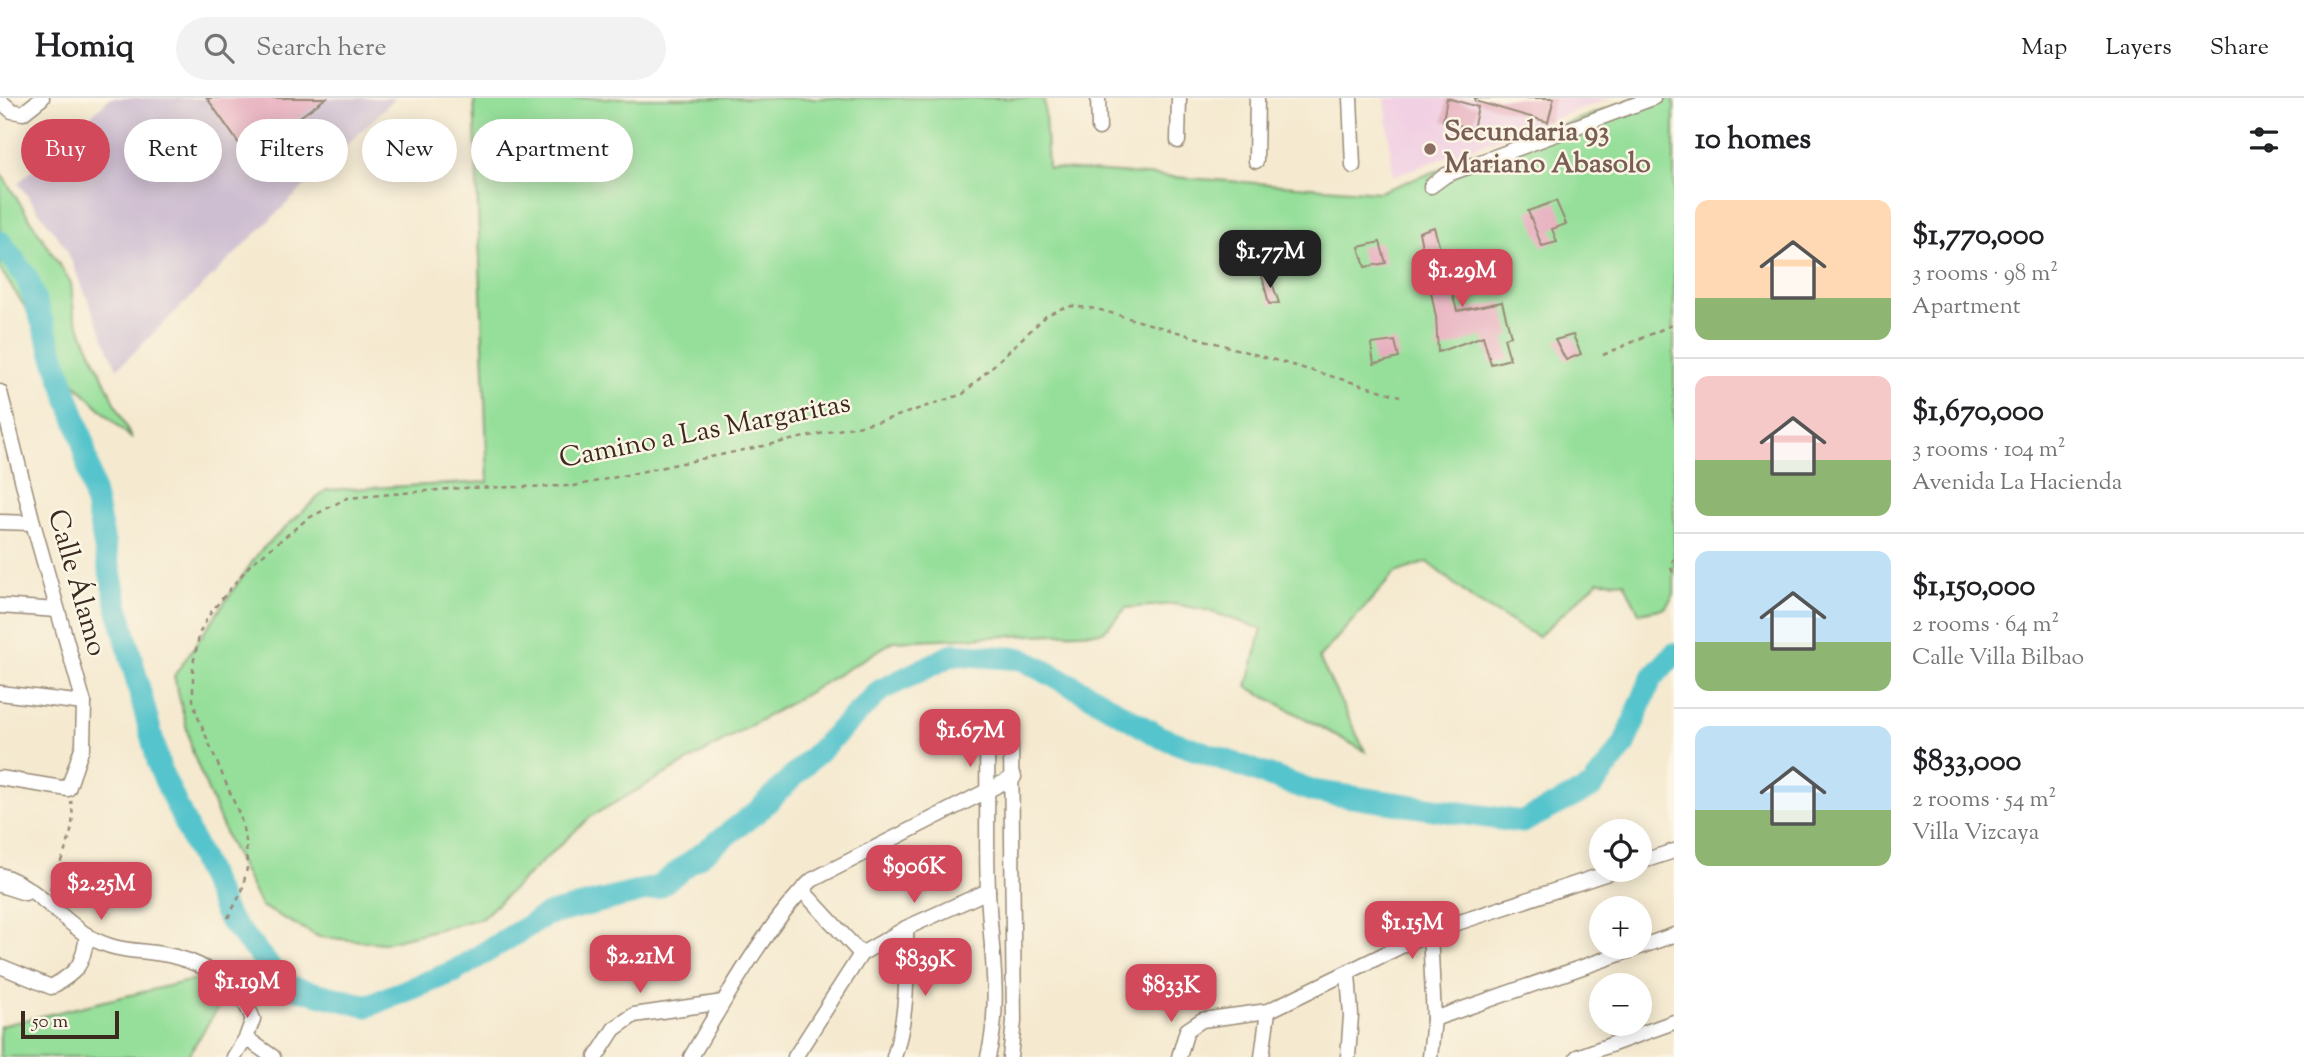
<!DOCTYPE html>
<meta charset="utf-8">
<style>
:root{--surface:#fff;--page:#f2f2f2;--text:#202124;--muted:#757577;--line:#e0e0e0;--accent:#d1495b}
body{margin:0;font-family:"Sorts Mill Goudy",serif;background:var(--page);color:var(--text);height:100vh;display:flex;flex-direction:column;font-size:26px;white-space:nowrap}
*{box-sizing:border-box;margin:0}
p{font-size:23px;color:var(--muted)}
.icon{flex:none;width:38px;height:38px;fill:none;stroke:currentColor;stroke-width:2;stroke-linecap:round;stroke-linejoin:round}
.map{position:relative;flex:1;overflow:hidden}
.details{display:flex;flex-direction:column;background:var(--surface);width:630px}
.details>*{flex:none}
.banner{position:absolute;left:21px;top:21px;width:665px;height:63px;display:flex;gap:14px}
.fabs{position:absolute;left:1589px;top:721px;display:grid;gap:14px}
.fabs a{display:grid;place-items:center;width:63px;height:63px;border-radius:50%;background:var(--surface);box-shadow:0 4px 18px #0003;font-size:35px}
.scale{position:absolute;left:21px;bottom:18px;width:98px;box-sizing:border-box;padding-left:7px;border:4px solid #3b2a1e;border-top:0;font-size:19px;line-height:24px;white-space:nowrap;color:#3b2a1e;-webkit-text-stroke:5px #fcf5e5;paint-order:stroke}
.price{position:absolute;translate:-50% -60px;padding:0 16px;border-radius:14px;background:var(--accent);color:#fff;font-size:23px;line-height:46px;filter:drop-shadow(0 2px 4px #0008)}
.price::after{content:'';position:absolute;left:50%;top:42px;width:21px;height:16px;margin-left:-10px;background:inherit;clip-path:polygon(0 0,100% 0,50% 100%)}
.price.current{background:#222;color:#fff}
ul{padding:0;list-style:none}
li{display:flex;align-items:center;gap:21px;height:175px;padding:0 21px}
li+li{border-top:2px solid var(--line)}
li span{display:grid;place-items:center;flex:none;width:196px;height:140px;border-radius:14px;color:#555}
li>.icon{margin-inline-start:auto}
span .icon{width:84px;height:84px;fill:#fffc;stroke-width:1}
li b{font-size:30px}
h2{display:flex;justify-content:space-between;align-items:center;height:84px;padding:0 21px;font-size:30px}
.pill{padding:0 24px;border-radius:32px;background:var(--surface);box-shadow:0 4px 18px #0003;font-size:24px;line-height:63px}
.pill.current{background:var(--accent);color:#fff}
header{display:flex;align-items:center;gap:42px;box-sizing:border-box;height:98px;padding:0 35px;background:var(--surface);border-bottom:2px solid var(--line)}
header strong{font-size:33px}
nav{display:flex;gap:38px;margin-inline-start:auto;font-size:24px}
.search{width:490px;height:63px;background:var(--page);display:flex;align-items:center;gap:18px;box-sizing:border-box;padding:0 24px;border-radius:38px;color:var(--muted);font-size:26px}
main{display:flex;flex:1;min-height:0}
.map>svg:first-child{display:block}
.built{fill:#f1d0e3}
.industrial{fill:#cebed1}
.green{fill:#95df9a;stroke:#68845c;stroke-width:2}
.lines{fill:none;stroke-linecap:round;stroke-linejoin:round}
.river{stroke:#57c4cc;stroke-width:23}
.building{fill:#e6abbe}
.minor-casing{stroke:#988a77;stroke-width:17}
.path{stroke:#988a77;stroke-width:2.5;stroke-dasharray:5 5;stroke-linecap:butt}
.minor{stroke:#fff;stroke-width:14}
.education-dot{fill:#8d6e63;stroke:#fcf5e5;stroke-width:2.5}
.labels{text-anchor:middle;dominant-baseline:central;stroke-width:5;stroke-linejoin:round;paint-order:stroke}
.education-label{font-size:28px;font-weight:bold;fill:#785e54;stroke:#fcf5e5;text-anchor:start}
.street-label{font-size:28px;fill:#3b2a1e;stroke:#fcf5e5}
</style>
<header>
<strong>Homiq</strong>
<div class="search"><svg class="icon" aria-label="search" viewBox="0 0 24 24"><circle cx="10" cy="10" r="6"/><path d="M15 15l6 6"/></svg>Search here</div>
<nav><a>Map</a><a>Layers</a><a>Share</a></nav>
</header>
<main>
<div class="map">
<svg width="1674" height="959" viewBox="0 0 1674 959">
<rect width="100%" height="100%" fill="#fcf5e5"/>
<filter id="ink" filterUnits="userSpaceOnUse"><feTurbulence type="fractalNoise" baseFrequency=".0143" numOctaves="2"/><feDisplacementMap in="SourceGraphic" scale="14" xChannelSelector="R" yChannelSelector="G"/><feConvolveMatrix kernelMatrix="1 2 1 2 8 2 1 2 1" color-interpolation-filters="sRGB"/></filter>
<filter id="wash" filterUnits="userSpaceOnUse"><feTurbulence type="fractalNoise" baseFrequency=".00686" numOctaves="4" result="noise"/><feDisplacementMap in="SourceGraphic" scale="28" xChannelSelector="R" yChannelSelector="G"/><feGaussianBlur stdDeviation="1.57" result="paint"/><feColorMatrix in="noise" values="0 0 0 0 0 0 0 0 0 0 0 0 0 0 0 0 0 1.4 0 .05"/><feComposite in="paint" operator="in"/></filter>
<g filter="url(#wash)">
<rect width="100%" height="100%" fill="#f5ead0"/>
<path class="built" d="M1385,0H1611L1393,78Z"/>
<path class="industrial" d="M110,0H395L117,271L66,150L18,85Z"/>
<g class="green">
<path d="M474,0H1044L1048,70L1379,94L1637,0H1674V497L1665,510L1639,515L1624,484L1598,483L1538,539L1474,502L1427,464L1395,475L1319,560L1365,653L1247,589L1262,531L1206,512L1175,506L1126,510L1103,534L894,543L801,599L590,719L482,820L384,845L319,839L261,808L228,742L193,656L174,578L260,453L326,392L488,384Z"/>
<path d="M0,74L71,185L74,217L132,341L77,288L0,171Z"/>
<path d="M243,870L187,959H0V928Z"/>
</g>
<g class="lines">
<path class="river" d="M0,144L27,180L82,340L116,502L160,671L228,820L286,888L367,908L453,874L546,817L658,789L758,713L881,592L954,556L1022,561L1093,599L1160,639L1312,693L1522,724L1592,689L1624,647L1651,581L1674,556"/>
</g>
<g id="blocks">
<g class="building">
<path d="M207,0H326L247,57Z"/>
<path d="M1447,0L1478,9L1473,31L1443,23Z"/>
<path d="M1475,0H1554L1548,24L1475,3Z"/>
<path d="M1556,103L1566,126L1552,131L1557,144L1542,148L1528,113Z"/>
<path d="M1434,129L1457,213L1502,204L1511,238L1504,240L1510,261L1491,266L1483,238L1438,254L1436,219L1419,134Z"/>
<path d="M1380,144L1386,165L1365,169L1359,149Z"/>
<path d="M1269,176L1279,205L1269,206L1262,178Z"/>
<path d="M1573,237L1581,256L1566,262L1555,242Z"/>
<path d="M1395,243L1399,260L1374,266L1371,246Z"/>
</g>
</g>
</g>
<g filter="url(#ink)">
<use href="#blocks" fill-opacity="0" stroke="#988a77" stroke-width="2"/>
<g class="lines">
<g class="minor-casing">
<g id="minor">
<path d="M1098,0L1099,30"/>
<path d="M1350,0L1353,68"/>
<path d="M0,3L12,13L23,15L42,0"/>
<path d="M1178,43L1179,0"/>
<path d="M1256,63L1257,0"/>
<path d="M1431,88L1446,77L1653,0"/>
<path d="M0,294L33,425L84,605L83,647L68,691L0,680"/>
<path d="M0,424L33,425"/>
<path d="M0,508L57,512"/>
<path d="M0,595L84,605"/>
<path d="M987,650C988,697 986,745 988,792C990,848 1002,903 988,959"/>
<path d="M1640,764L1674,753"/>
<path d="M0,777C34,787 59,819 88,838C119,857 144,850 176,859C208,867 241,890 253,921L246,940"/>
<path d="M0,787L25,795"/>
<path d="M802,792L861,856"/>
<path d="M0,868L51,889C78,874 83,867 87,837"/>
<path d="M1434,921L1674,837"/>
<path d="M234,959L246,940L273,959"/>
<path d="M596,959L614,931L634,917L723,904"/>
<path d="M691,959C722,906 768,824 812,782L1014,679"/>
<path d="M795,959L861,856L906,830L988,793"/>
<path d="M894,959C908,916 907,875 906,830"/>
<path d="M1010,959L1014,924L1011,648"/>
<path d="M1179,959L1187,932L1202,922L1268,913L1430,834L1617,772"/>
<path d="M1262,959L1268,913"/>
<path d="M1348,959L1351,918L1348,875"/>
<path d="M1430,959L1434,921L1430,834"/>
<path d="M1577,959L1674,924"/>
</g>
</g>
<g class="path">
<path d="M1603,257L1674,226"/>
<path d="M1674,461L1670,467L1674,478"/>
<path d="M50,792C60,759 78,737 71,703"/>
<path d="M228,820L242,793L247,770L246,743L240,718L197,617L193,602V566L200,534L211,514L250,467L307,421L347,400L460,390L574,388L885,322L963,296L1046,218L1059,211L1072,208L1097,211L1400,298"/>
</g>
<use href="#minor" class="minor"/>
</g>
</g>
<circle class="education-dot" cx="1430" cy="51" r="7"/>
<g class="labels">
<g class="education-label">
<text x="1444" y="35">Secundaria 93<tspan x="1444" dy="32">Mariano Abasolo</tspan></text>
</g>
<g class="street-label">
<text transform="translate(705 334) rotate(-11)">Camino a Las Margaritas</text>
<text transform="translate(76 485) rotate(74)">Calle Álamo</text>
</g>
</g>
</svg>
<div class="fabs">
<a><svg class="icon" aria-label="locate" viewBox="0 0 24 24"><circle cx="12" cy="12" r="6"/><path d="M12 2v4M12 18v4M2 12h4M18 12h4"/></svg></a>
<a>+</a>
<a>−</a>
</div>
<div class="scale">50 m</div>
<b class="price current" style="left:1270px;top:192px">$1.77M</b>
<b class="price" style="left:1462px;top:211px">$1.29M</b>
<b class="price" style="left:970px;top:671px">$1.67M</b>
<b class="price" style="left:914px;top:807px">$906K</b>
<b class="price" style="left:101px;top:824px">$2.25M</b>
<b class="price" style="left:1412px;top:863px">$1.15M</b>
<b class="price" style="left:640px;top:897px">$2.21M</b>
<b class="price" style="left:925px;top:900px">$839K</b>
<b class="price" style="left:247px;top:922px">$1.19M</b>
<b class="price" style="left:1171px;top:926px">$833K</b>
<div class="banner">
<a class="pill current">Buy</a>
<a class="pill">Rent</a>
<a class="pill">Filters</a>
<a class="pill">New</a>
<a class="pill">Apartment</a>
</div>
</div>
<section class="details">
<h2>10 homes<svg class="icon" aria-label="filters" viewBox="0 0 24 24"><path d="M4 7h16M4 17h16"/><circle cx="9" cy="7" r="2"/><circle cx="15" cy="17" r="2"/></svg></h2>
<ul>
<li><span style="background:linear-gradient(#ffd9b3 70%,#8fb573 0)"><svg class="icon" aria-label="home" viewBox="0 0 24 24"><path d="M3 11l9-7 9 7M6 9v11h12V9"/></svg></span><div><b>$1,770,000</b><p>3 rooms · 98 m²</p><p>Apartment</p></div></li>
<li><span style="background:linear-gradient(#f6c9c9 60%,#8fb573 0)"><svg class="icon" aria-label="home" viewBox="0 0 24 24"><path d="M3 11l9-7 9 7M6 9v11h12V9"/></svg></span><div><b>$1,670,000</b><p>3 rooms · 104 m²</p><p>Avenida La Hacienda</p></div></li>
<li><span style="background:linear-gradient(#bfe0f5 65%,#8fb573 0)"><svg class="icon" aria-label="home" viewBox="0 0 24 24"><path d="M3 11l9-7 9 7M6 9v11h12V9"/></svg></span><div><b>$1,150,000</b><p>2 rooms · 64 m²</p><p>Calle Villa Bilbao</p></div></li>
<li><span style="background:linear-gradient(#bfe0f5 60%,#8fb573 0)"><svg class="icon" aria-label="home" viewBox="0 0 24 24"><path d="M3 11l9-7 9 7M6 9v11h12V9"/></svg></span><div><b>$833,000</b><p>2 rooms · 54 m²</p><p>Villa Vizcaya</p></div></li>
</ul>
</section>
</main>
